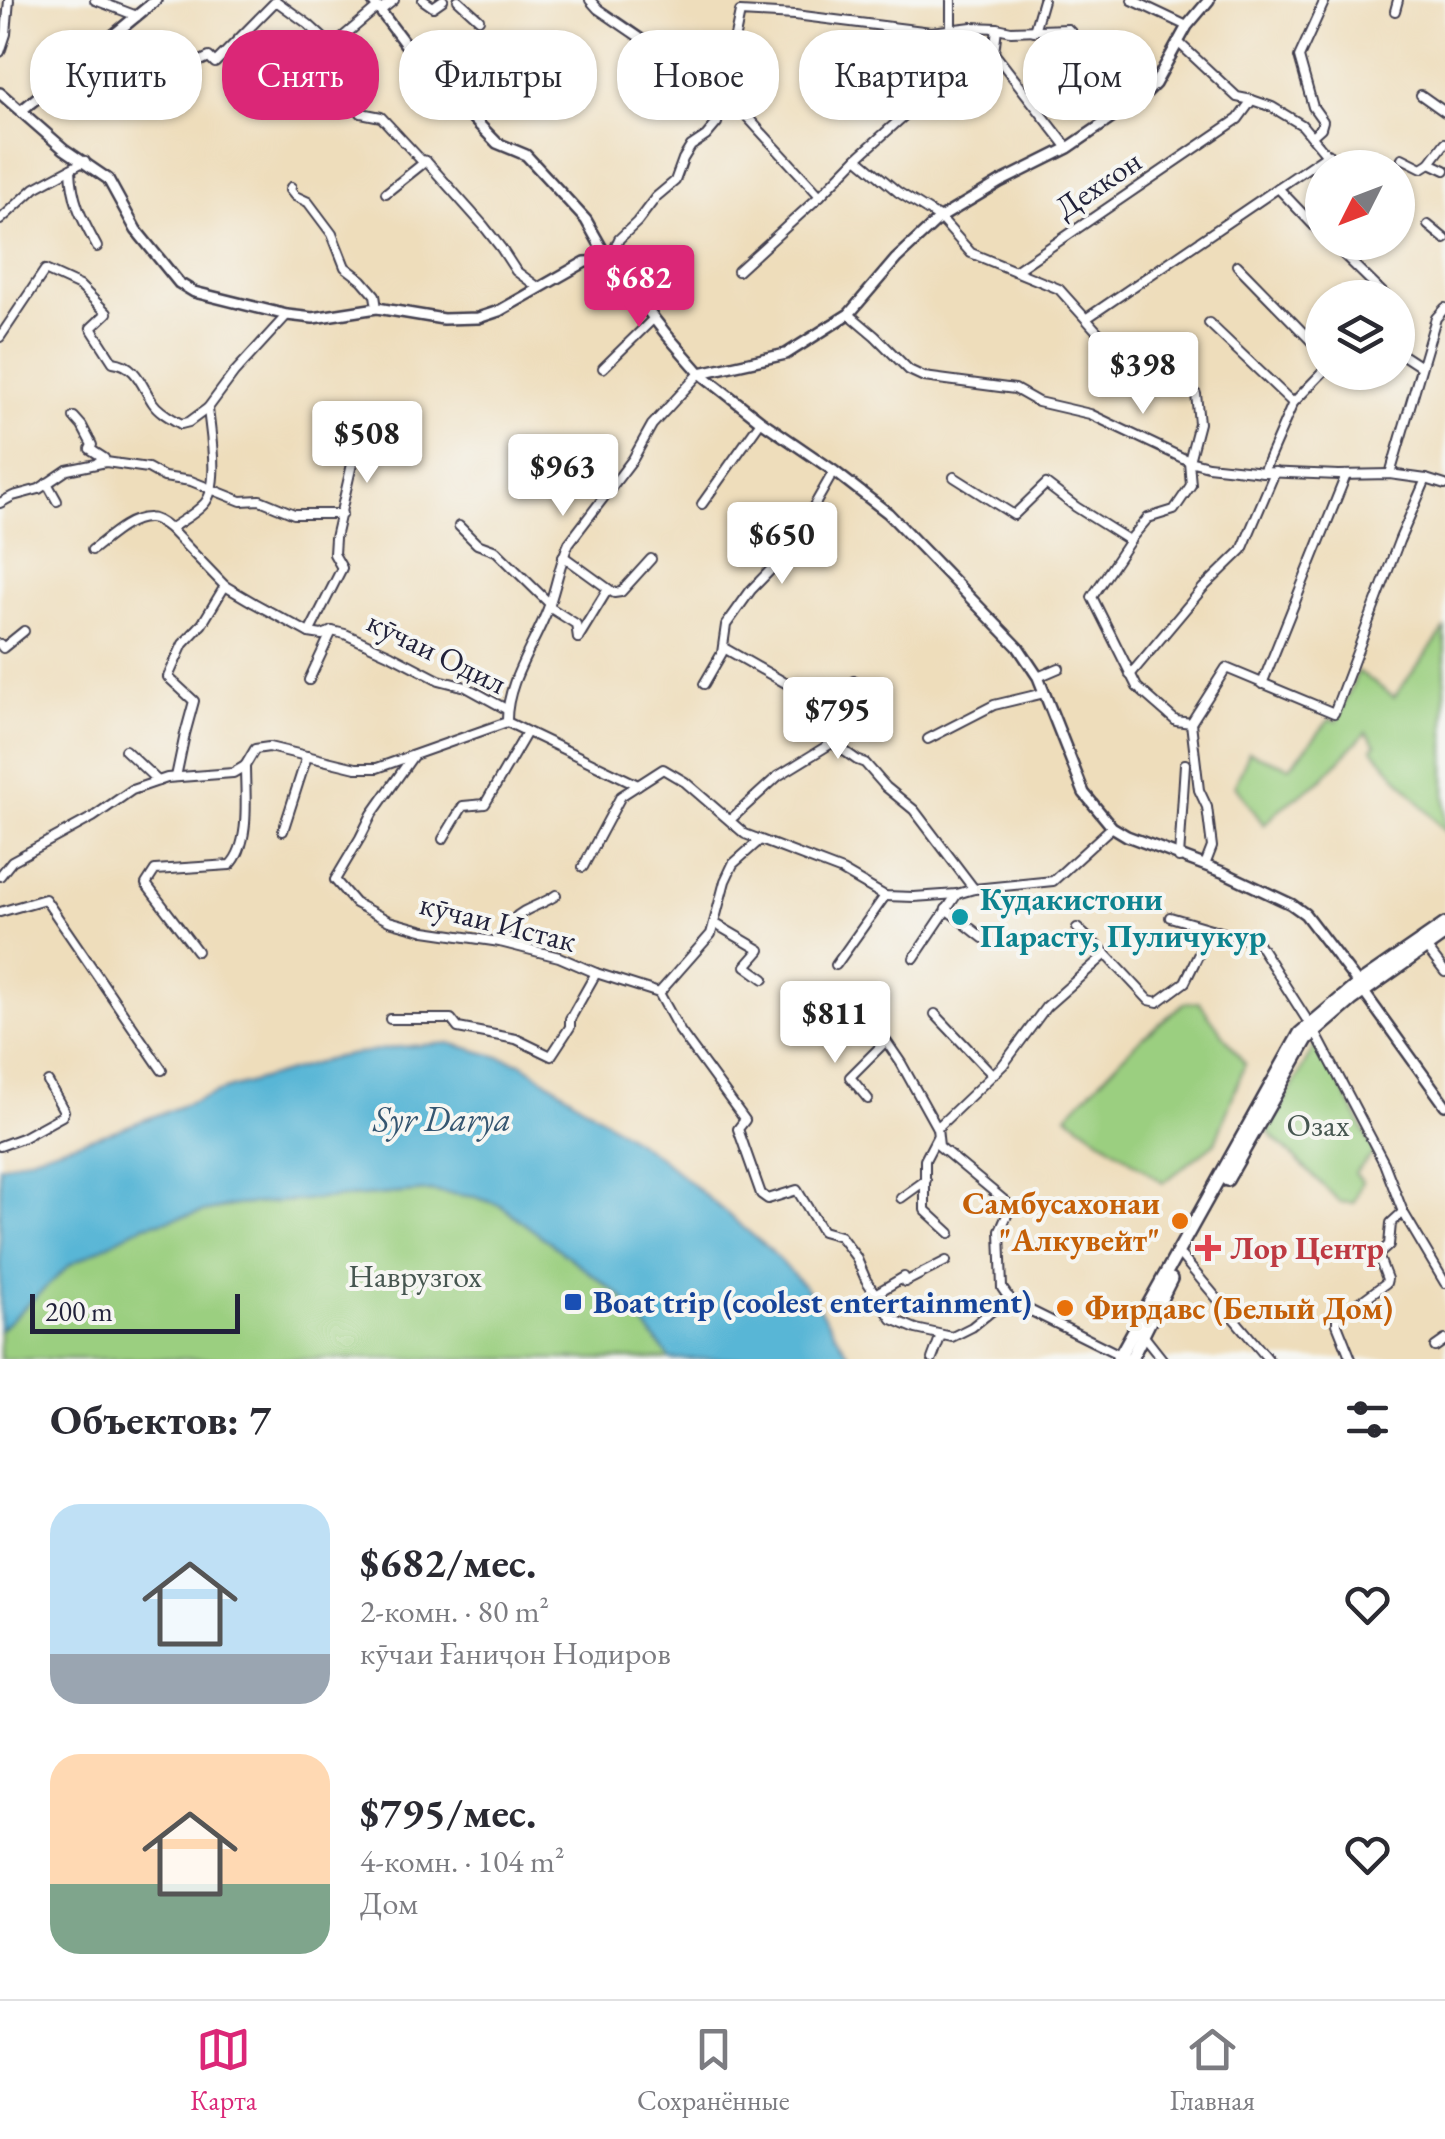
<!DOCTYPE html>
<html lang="ru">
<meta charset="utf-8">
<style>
:root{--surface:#fff;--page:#f7f7f7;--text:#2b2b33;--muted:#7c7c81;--line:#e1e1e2;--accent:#db2777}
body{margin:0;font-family:"EB Garamond",serif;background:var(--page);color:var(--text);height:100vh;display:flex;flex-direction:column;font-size:38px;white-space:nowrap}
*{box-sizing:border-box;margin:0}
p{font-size:32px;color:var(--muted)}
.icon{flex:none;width:55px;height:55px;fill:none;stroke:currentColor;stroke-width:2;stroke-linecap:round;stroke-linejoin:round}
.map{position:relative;height:1359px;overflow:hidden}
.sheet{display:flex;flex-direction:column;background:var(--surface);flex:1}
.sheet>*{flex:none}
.top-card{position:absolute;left:30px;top:30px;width:1385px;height:90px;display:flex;gap:20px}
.needle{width:65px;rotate:228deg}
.tools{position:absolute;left:1305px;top:150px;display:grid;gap:20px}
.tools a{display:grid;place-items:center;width:110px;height:110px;border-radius:50%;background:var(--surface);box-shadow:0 2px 8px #0004;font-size:50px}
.scale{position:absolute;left:30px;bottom:25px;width:210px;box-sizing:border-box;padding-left:10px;border:5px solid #22223b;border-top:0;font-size:28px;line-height:35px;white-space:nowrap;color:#22223b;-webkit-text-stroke:8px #f6f6f2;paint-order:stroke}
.price{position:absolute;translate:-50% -85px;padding:0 22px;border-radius:10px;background:#fff;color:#222;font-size:32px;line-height:65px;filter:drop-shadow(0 2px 5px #0008)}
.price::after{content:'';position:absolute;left:50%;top:60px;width:30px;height:22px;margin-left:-15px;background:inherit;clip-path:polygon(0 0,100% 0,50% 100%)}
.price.on{background:var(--accent);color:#fff}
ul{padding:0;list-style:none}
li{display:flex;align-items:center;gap:30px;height:250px;padding:0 50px}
li span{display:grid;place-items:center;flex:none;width:280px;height:200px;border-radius:30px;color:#555}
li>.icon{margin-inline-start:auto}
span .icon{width:120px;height:120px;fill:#fffc;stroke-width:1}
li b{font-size:42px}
h2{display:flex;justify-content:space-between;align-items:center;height:120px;padding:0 50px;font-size:42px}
.pill{padding:0 35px;border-radius:40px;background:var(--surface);box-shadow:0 2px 8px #0004;font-size:35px;line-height:90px}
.pill.on{background:var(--accent);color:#fff}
.dock{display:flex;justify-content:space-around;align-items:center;height:140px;border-top:2px solid var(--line);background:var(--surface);font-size:28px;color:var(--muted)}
.dock a{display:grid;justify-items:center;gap:5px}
.dock .on{color:var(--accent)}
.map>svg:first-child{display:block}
.green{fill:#9bcf80;stroke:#5e785e;stroke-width:2.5}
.water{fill:#58b6d6;stroke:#3d6c88;stroke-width:2.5}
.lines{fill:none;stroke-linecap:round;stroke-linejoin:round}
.minor-casing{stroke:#413e4e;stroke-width:12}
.tertiary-casing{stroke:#413e4e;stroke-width:14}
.trunk-casing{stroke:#413e4e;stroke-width:16}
.minor{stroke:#fff;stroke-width:8}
.tertiary{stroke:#fff;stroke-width:9}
.trunk{stroke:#fff;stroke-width:11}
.culture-dot{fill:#0f9aa8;stroke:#f6f6f2;stroke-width:4}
.food-dot{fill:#e8710a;stroke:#f6f6f2;stroke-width:4}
.health-dot{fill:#e0444e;stroke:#f6f6f2;stroke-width:4}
.transit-dot{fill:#1a4fb4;stroke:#f6f6f2;stroke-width:4}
.labels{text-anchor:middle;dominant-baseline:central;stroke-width:8;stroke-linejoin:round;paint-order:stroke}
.street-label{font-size:32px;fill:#22223b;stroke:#f6f6f2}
.culture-label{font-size:32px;font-weight:bold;fill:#0d838f;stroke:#f6f6f2;text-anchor:start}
.park-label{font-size:32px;fill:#465650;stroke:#f6f6f2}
.food-label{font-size:32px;font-weight:bold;fill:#c56008;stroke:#f6f6f2;text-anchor:end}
.health-label{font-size:32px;font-weight:bold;fill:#be3a42;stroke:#f6f6f2;text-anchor:start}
.transit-label{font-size:32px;font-weight:bold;fill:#164399;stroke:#f6f6f2;text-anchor:start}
.water-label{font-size:35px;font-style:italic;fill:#355671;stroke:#f6f6f2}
</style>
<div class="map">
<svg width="1445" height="1359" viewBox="0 0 1445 1359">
<rect width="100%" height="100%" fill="#f6f6f2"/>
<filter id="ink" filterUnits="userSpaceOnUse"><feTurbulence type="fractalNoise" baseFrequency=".01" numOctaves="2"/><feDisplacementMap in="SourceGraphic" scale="20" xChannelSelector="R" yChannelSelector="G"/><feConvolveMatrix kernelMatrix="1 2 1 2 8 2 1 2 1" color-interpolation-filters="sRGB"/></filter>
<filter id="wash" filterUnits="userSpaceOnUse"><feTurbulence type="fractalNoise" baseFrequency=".0048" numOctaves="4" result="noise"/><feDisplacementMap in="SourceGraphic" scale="40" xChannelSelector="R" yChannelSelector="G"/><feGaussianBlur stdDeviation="2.25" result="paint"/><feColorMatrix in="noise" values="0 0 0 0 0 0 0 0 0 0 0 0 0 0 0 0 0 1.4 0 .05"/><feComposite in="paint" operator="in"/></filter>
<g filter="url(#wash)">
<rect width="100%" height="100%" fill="#edb"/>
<g class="green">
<path d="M1445,629V832L1372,748L1376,744L1366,732L1322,779L1281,808L1264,825L1235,785L1249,752L1290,767L1330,719L1337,721L1358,671L1394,697Z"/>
<path d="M1199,1002L1245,1064L1215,1143L1163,1183L1067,1115L1136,1043L1184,1003Z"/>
<path d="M1315,1045L1324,1053L1375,1152L1355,1173L1362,1181L1354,1203L1340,1202L1268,1132Z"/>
<path d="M430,1191L475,1197L500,1205L622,1297L671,1359H0V1330L71,1264L145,1225L235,1205Z"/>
</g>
<path class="water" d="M449,1043L521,1063L662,1159L770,1250L806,1288L852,1359H671L622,1297L500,1205L475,1197L430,1191L235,1205L145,1225L71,1264L0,1330V1166L117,1130L224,1090L337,1057L399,1047Z"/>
</g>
<g filter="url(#ink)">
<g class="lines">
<g class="minor-casing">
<g id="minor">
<path d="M95,0L137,16"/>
<path d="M423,0L433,7L443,0"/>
<path d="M458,0L479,19"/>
<path d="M590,0L598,9L655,48L684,74L720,101L740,109L820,196"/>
<path d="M951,0V28"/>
<path d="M1132,0L1187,26"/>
<path d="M380,11L394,0"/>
<path d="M1395,11L1398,0"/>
<path d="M1034,31L1043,0"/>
<path d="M1178,42L1237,97L1252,100L1272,107L1302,125L1338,168"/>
<path d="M332,46L377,8"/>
<path d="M0,52L6,34L9,0"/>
<path d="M994,53L997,28"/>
<path d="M184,69L209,57L215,63L276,1L308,24L332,46L328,59L361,113L381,117L421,160L426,161L483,225L501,248L516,271L539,288"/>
<path d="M281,71L317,33"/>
<path d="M1421,95L1445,112"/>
<path d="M301,102L338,77"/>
<path d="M1312,136L1321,128L1323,121L1313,107L1299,57L1325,0"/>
<path d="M1445,143L1430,163L1445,170"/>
<path d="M857,158L898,192L940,218L971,253L1059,289L1130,368"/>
<path d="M1402,158L1422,168L1430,163"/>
<path d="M71,169C72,202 82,219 97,247"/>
<path d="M291,187L290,190L295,196L308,202L332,234L345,267L362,280L375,295L377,308"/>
<path d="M1278,188L1322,234"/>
<path d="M386,193L426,161"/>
<path d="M0,220L35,188L85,161"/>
<path d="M1428,225L1445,239"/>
<path d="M1331,242L1388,298"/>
<path d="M609,261L619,239L637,222L656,197L675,181L683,159L691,146L706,136L717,123L740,12L795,15L931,32L972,27L997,28L1011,31L1068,29L1085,47L1130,106"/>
<path d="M1237,265L1322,352"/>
<path d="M738,271L820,196L857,158L915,106L922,111L981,55L994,53L1068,148"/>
<path d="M1015,271L1238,119L1252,100"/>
<path d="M849,314L875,336L909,370L924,377L1015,389L1038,402L1090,414L1189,461L1208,466L1263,472L1339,475L1390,474L1426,479L1445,485"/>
<path d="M287,315L234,373L208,408C210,432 221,486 204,504C195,514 181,521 170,529L225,586L254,603L309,633L322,635L332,631L345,634L391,655L439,680L466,687L506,709"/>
<path d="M1087,318L1328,154"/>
<path d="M1209,323L1293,403"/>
<path d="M0,337L45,270L80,286L107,313L91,328L113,362C137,365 141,385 153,403C159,412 171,418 181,424L189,422L208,408"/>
<path d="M1398,352L1421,367"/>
<path d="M603,368L654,318"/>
<path d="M1189,390L1196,394L1199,423L1189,461L1191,485L1174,510L1148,518L1133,536L1092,597L1137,687L1176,721L1191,723"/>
<path d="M74,417L82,426L92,445L90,449L104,458L98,462"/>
<path d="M1263,472L1293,403L1323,372"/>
<path d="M1390,474L1436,318L1445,308"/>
<path d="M954,477L1014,515L1046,484L1076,507L1130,541"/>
<path d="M47,483L57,501"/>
<path d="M0,503L13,496L39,489L67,470L106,462L148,468L164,477L191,481L241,501L260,500L294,514H342"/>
<path d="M702,504L761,421"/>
<path d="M459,526L477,544L496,551L550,604"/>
<path d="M92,550C107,539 129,517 149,518C156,518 164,524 170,529"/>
<path d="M563,556L614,593L621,592L651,559"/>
<path d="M549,607L576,624L578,638"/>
<path d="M309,633L342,568L334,554L335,538L355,451"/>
<path d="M578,638L608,589"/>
<path d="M0,644L3,648L24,631"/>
<path d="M724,648L789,685L830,713L831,720L845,735"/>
<path d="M1130,675L1203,588L1242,550L1275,472"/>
<path d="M1038,677L1059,668"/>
<path d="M309,680L332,631"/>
<path d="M704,684L722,653L726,625L751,590L787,553L834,471"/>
<path d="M1262,684L1346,475"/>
<path d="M507,722L638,785"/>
<path d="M928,739L994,705L1044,693"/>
<path d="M833,743L857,760L865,763L886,787L914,810L974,889"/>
<path d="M125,750L158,781"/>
<path d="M413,756L372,814L360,838L335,880L355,903L389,921L425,931L500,942L559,957L596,973L659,993L680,1031L745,1120L738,1129L761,1194L768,1199L797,1190L822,1231L840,1236L856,1257L866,1280L892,1319L916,1329L952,1337L972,1327L1009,1297"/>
<path d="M245,766L255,749L269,747L356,768H377L507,722C506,680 537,642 550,603C557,583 560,562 569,543L633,459L652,425L700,373"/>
<path d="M176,777L185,734L194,701L168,677L183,644L202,624L225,586"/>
<path d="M730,820L778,776L845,735L872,711L854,681"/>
<path d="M283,831L307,756"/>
<path d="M443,839L463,806L485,804L527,732"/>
<path d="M1179,858L1185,764"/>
<path d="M1205,865L1212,847L1207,807L1199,790L1191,723L1226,668L1334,713L1399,541L1426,479"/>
<path d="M583,867L621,796L663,769L685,782L745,834L842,871L885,896L914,897L957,894L974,889L1053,881L1112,827"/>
<path d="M0,876L12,861L93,817L132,790L167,778L233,773L245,766"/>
<path d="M946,909L983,938"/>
<path d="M0,912L45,899L162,1070"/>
<path d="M1170,917L1211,929"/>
<path d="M714,923L760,950L746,966L764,979"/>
<path d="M1077,928L1106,954L1149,1000L1158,1002L1185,982L1211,929L1258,943L1309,1023"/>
<path d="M500,942C504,935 507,926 513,920C523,908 543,905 556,895"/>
<path d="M1426,947L1445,972"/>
<path d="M197,951L146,884L155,870L230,865C251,844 245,795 245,766"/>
<path d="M914,958L957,894"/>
<path d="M836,965L885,896"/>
<path d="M659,993L711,934L725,881L733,864L760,840"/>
<path d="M935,1014L992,1074"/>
<path d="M390,1019H451L458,1028L516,1039L551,1056L570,1027V1019L596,973"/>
<path d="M1314,1030L1384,1163L1403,1212L1445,1283"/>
<path d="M832,1034L846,1015L856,1019L886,1041L901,1063L937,1128L939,1146L1011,1206L1000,1231L1002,1288L1011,1301L1124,1357"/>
<path d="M868,1099L850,1077L886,1041"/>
<path d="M937,1128L1003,1065L1046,1007L1106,954"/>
<path d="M937,1137L925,1160V1210L950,1233"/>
<path d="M0,1146L22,1138L62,1116L64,1111L48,1082"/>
<path d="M901,1198L926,1180"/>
<path d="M1182,1257L1268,1359"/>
<path d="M875,1294L904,1277L905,1282L946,1261"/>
<path d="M1143,1335L1162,1359"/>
<path d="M1435,1347L1445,1340"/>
<path d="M932,1359L941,1335"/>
<path d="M1351,1359L1337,1324V1315L1363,1300L1386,1283L1387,1279L1378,1255L1389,1245L1391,1223L1403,1212"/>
</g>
</g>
<g class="tertiary-casing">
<g id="tertiary">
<path d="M372,0L421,65L497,143L526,155L586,220L609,261L666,334L700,373L761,421L834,471L888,513L1018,647L1038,677L1084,793L1112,827L1127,836L1225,873L1291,904L1305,914L1353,977L1445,1105"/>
<path d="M0,93L64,149L108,179L136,230L179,283L194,292L287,315L313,318L377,308L443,319L478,318L499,311L585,262L609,261"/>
<path d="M22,110L156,0"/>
<path d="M700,373L786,354L849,314L896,259L940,218L1000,182L1068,148L1141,98L1155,84L1187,26L1209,0"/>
</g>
</g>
<g class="trunk-casing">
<g id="trunk">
<path d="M1227,1180L1307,1039L1352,1000L1445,934"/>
<path d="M1118,1359L1300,1033L1358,984L1445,924"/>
<path d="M1131,1359L1171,1279"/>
</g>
</g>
<use href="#minor" class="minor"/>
<use href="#tertiary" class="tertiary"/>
<use href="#trunk" class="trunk"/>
</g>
</g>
<circle class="culture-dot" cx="960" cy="917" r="10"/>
<g class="food-dot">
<circle cx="1180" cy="1221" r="10"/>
<circle cx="1065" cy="1308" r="10"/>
</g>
<path class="health-dot" d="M1203 1233h10v10h10v10h-10v10h-10v-10h-10v-10h10z"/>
<rect class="transit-dot" x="563" y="1292" width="20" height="20" rx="5"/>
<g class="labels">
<g class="street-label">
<text transform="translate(1098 184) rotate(-34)">Дехкон</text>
<text transform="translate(437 652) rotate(26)">кӯчаи Одил</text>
<text transform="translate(498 922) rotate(14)">кӯчаи Истак</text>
</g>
<g class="culture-label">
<text x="980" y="899">Кудакистони<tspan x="980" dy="37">Парасту, Пуличукур</tspan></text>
</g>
<g class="park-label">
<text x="1318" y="1125">Озах</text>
<text x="415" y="1276">Наврузгох</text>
</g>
<g class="food-label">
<text x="1160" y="1203">Самбусахонаи<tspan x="1160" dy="37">"Алкувейт"</tspan></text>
<text x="1085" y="1308" text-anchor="start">Фирдавс (Белый Дом)</text>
</g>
<g class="health-label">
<text x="1230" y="1248">Лор Центр</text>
</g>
<g class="transit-label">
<text x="593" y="1302">Boat trip (coolest entertainment)</text>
</g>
<g class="water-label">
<text x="442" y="1118">Syr Darya</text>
</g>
</g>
</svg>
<div class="tools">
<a><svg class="needle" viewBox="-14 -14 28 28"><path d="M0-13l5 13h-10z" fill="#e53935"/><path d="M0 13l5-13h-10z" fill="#7c7c81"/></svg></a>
<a><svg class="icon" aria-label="layers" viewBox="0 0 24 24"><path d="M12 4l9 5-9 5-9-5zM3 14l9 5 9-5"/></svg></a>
</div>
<div class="scale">200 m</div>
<b class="price on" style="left:639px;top:330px">$682</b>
<b class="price" style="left:1143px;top:417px">$398</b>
<b class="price" style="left:367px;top:486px">$508</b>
<b class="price" style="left:563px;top:519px">$963</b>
<b class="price" style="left:782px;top:587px">$650</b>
<b class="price" style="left:838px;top:762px">$795</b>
<b class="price" style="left:835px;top:1066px">$811</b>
<div class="top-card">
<a class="pill">Купить</a>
<a class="pill on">Снять</a>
<a class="pill">Фильтры</a>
<a class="pill">Новое</a>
<a class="pill">Квартира</a>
<a class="pill">Дом</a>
</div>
</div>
<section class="sheet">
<h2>Объектов: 7<svg class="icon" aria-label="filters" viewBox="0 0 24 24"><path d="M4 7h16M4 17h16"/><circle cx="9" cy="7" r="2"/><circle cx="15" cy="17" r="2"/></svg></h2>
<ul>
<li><span style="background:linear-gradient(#bfe0f5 75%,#9aa5b1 0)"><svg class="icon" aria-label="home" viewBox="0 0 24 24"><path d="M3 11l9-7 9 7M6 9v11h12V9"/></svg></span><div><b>$682/мес.</b><p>2-комн. · 80 m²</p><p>кӯчаи Ғаниҷон Нодиров</p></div><svg class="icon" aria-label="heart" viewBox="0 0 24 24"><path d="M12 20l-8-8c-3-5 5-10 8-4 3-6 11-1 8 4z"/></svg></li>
<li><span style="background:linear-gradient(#ffd9b3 65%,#7fa58c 0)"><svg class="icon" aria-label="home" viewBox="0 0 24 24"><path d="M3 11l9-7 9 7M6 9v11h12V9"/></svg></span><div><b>$795/мес.</b><p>4-комн. · 104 m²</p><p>Дом</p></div><svg class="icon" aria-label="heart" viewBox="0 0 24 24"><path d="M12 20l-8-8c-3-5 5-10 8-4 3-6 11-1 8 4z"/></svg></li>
</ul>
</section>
<nav class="dock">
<a class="on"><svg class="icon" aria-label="map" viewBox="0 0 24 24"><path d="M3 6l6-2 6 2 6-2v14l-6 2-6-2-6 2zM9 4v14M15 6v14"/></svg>Карта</a>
<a><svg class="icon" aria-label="saved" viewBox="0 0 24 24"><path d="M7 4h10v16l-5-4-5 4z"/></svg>Сохранённые</a>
<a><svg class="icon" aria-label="home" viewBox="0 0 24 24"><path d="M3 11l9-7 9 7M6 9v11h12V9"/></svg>Главная</a>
</nav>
